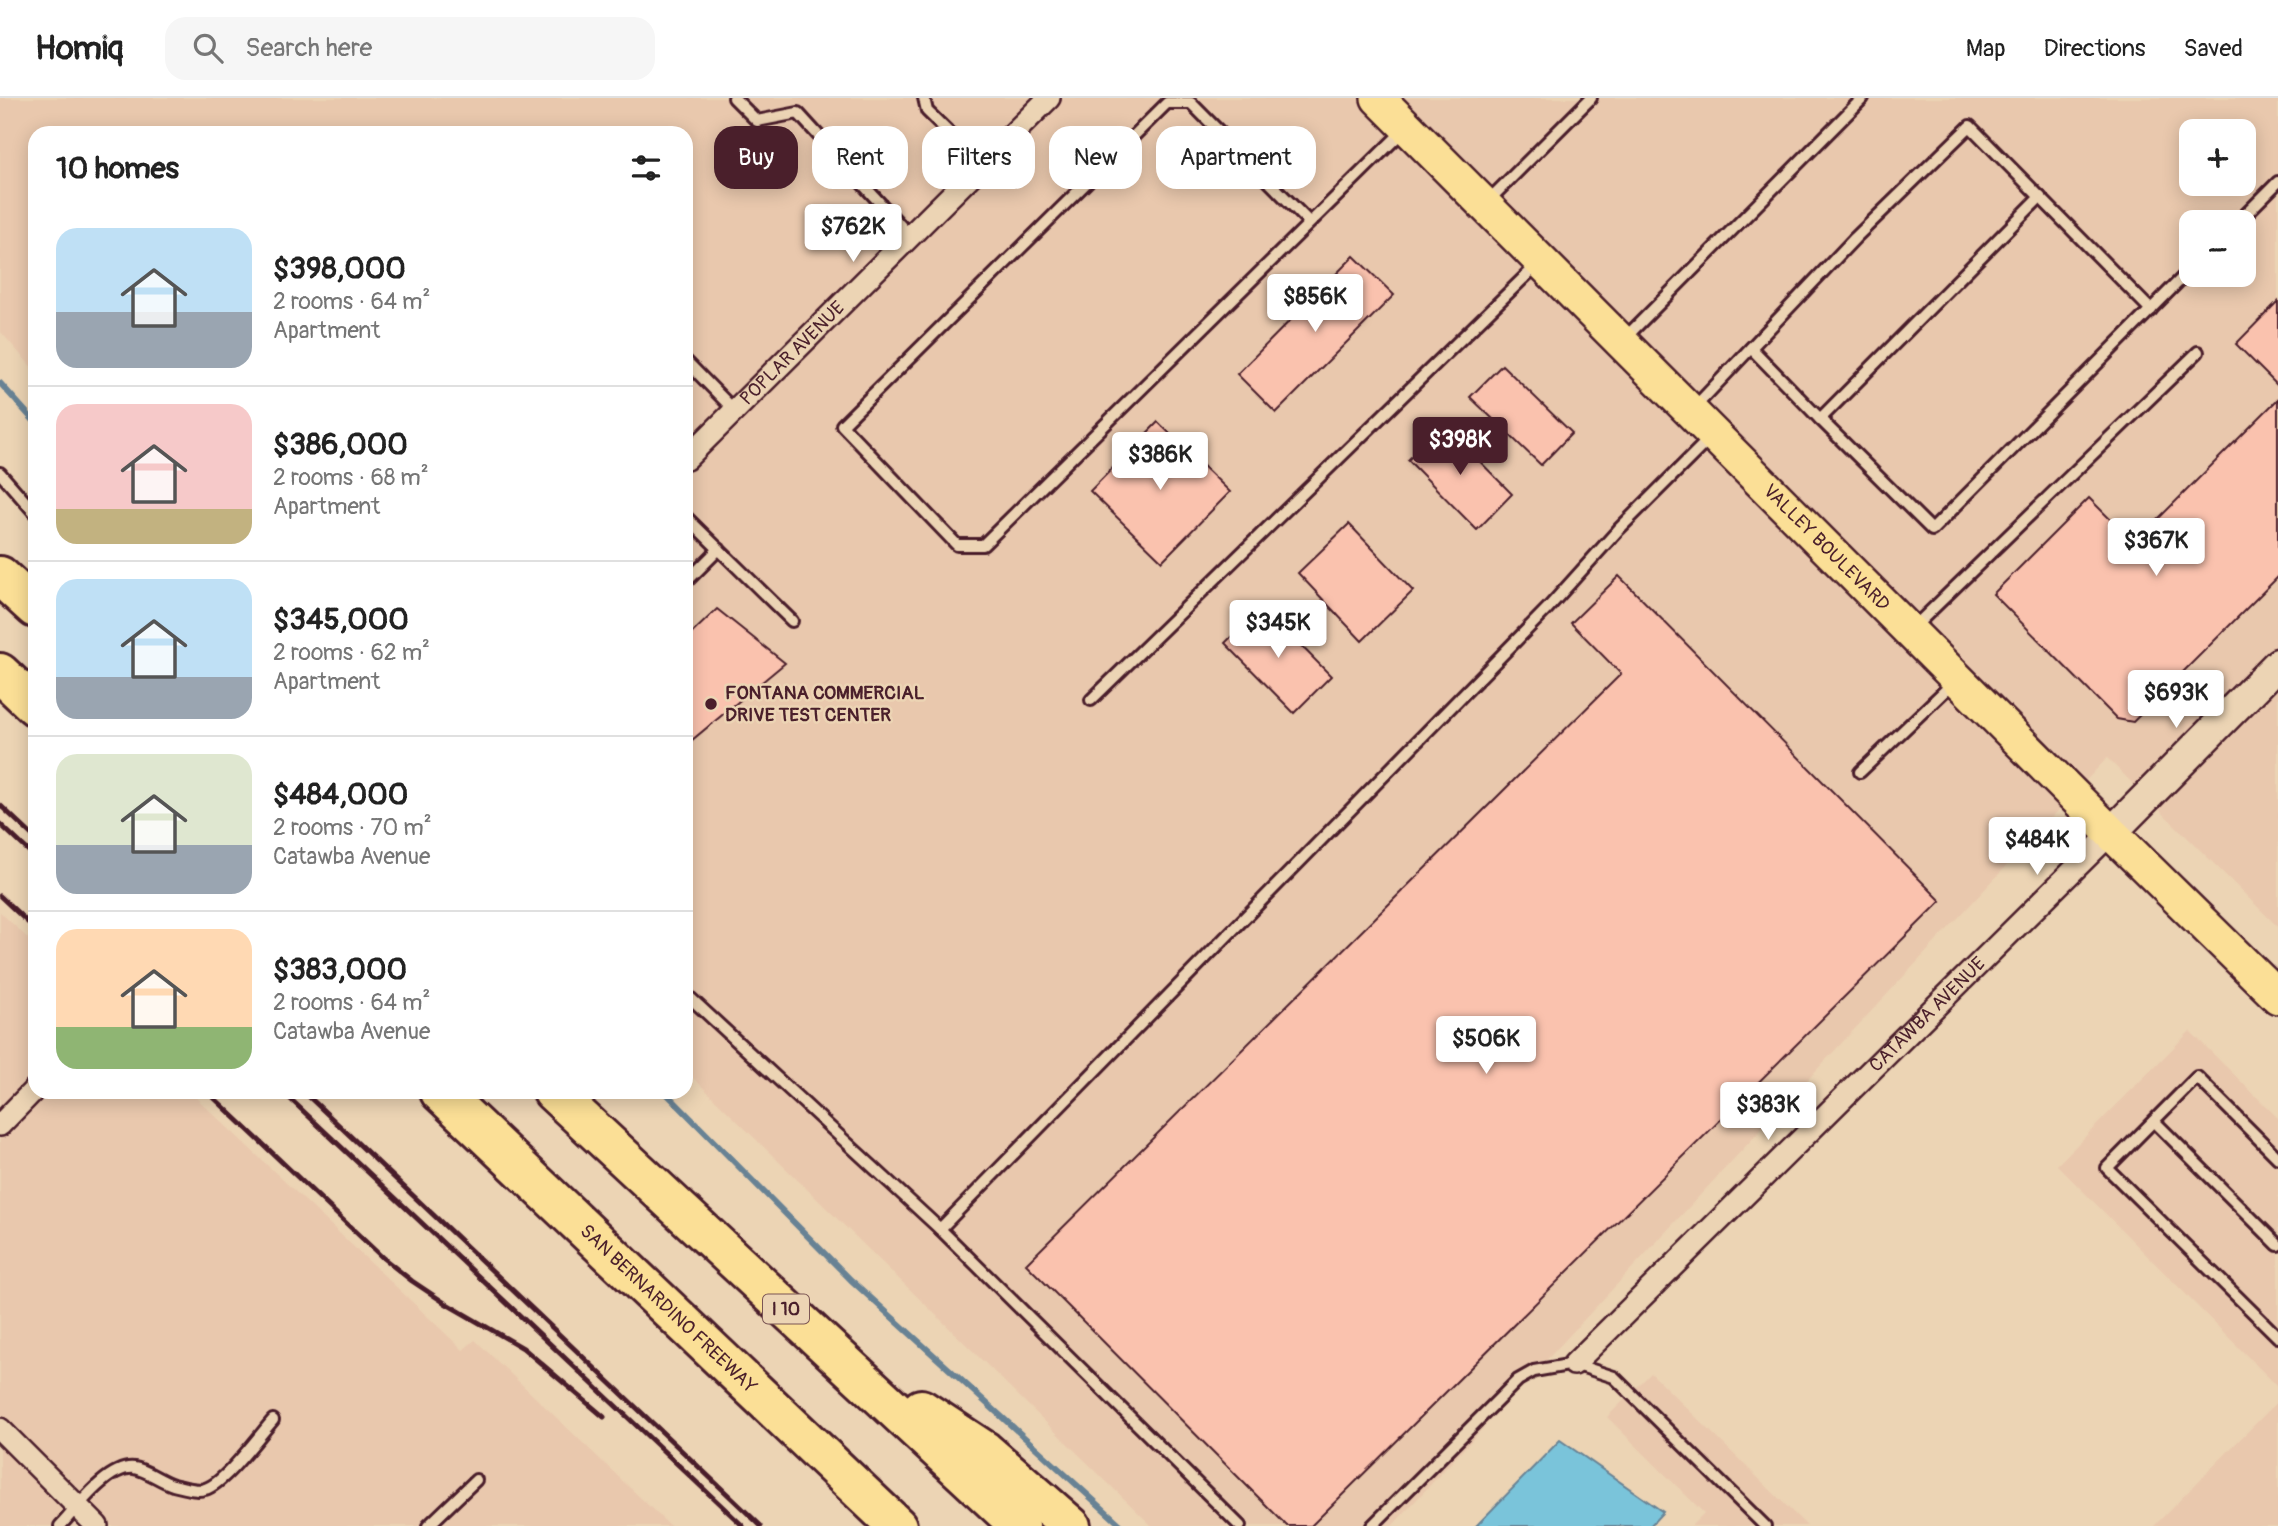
<!DOCTYPE html>
<meta charset="utf-8">
<style>
:root{--surface:#fff;--page:#f6f6f6;--text:#222;--muted:#767676;--line:#e0e0e0;--accent:#4a1f2b}
body{margin:0;font-family:Pangolin,sans-serif;background:var(--page);color:var(--text);height:100vh;display:flex;flex-direction:column;font-size:26px;white-space:nowrap}
*{box-sizing:border-box;margin:0}
p{font-size:23px;color:var(--muted)}
.icon{flex:none;width:38px;height:38px;fill:none;stroke:currentColor;stroke-width:2;stroke-linecap:round;stroke-linejoin:round}
.map{position:relative;flex:1;overflow:hidden}
.details{position:absolute;left:28px;top:28px;width:665px;height:973px;display:flex;flex-direction:column;background:var(--surface);border-radius:21px;box-shadow:0 4px 18px #0003}
.details>*{flex:none}
.hud{position:absolute;left:714px;top:28px;width:665px;height:63px;display:flex;gap:14px}
.buttons{position:absolute;left:2179px;top:21px;display:grid;gap:14px}
.buttons a{display:grid;place-items:center;width:77px;height:77px;border-radius:14px;background:var(--surface);box-shadow:0 4px 18px #0003;font-size:35px}
.price{position:absolute;translate:-50% -60px;padding:0 16px;border-radius:7px;background:#fff;color:#222;font-size:23px;line-height:46px;filter:drop-shadow(0 2px 4px #0008)}
.price::after{content:'';position:absolute;left:50%;top:42px;width:21px;height:16px;margin-left:-10px;background:inherit;clip-path:polygon(0 0,100% 0,50% 100%)}
.price.selected{background:var(--accent);color:#fff}
ul{padding:0;list-style:none}
li{display:flex;align-items:center;gap:21px;height:175px;padding:0 28px}
li+li{border-top:2px solid var(--line)}
li span{display:grid;place-items:center;flex:none;width:196px;height:140px;border-radius:21px;color:#555}
li>.icon{margin-inline-start:auto}
span .icon{width:84px;height:84px;fill:#fffc;stroke-width:1}
li b{font-size:30px}
h2{display:flex;justify-content:space-between;align-items:center;height:84px;padding:0 28px;font-size:30px}
.tag{padding:0 24px;border-radius:21px;background:var(--surface);box-shadow:0 4px 18px #0003;font-size:24px;line-height:63px}
.tag.selected{background:var(--accent);color:#fff}
header{display:flex;align-items:center;gap:42px;box-sizing:border-box;height:98px;padding:0 35px;background:var(--surface);border-bottom:2px solid var(--line)}
header strong{font-size:33px}
nav{display:flex;gap:38px;margin-inline-start:auto;font-size:24px}
.search{width:490px;height:63px;background:var(--page);display:flex;align-items:center;gap:18px;box-sizing:border-box;padding:0 24px;border-radius:21px;color:var(--muted);font-size:26px}
.map>svg:first-child{display:block}
.built{fill:#e9c8ad;fill-rule:evenodd}
.water{fill:#7ac4da;stroke:#678294;stroke-width:2}
.lines{fill:none;stroke-linecap:round;stroke-linejoin:round}
.stream{stroke:#678294;stroke-width:6}
.building{fill:#fac2ae;stroke:#4a1f2b;stroke-width:2}
.lane-casing{stroke:#4a1f2b;stroke-width:16}
.street-casing{stroke:#4a1f2b;stroke-width:26}
.secondary-casing{stroke:#4a1f2b;stroke-width:35}
.primary-casing{stroke:#4a1f2b;stroke-width:38}
.highway-casing{stroke:#4a1f2b;stroke-width:44}
.lane{stroke:#ecd4b4;stroke-width:10}
.street{stroke:#ecd4b4;stroke-width:21}
.secondary{stroke:#ecd4b4;stroke-width:30}
.primary{stroke:#fbdf96;stroke-width:33}
.highway{stroke:#fbdf96;stroke-width:38}
.rail{stroke:#4a1f2b;stroke-width:5}
.poi-dot{fill:#4a1f2b;stroke:#ecd4b4;stroke-width:2.5}
.labels{text-anchor:middle;dominant-baseline:central;stroke-width:5;stroke-linejoin:round;paint-order:stroke}
.shield{fill:#ecd4b4;stroke:#7b5554;stroke-width:2}
.shield-label{font-size:18px;font-weight:bold;fill:#4a1f2b}
.street-label{font-size:19px;fill:#4a1f2b;stroke:#ecd4b4}
.poi-label{font-size:19px;font-weight:bold;fill:#4a1f2b;stroke:#ecd4b4;text-anchor:start}
</style>
<header>
<strong>Homiq</strong>
<div class="search"><svg class="icon" aria-label="search" viewBox="0 0 24 24"><circle cx="10" cy="10" r="6"/><path d="M15 15l6 6"/></svg>Search here</div>
<nav><a>Map</a><a>Directions</a><a>Saved</a></nav>
</header>
<div class="map">
<svg width="2278" height="1428" viewBox="0 0 2278 1428">
<rect width="100%" height="100%" fill="#ecd4b4"/>
<filter id="ink" filterUnits="userSpaceOnUse"><feTurbulence type="fractalNoise" baseFrequency=".0143" numOctaves="2"/><feDisplacementMap in="SourceGraphic" scale="14" xChannelSelector="R" yChannelSelector="G"/><feConvolveMatrix kernelMatrix="1 2 1 2 8 2 1 2 1" color-interpolation-filters="sRGB"/></filter>
<g filter="url(#ink)">
<g class="built">
<path d="M0,0H2278V829L2107,660L1392,1428H1152L686,973V35H35V273L0,233ZM2191,33H2244V86H2191ZM2191,124H2244V177H2191Z"/>
<path d="M0,814L35,847V994H190L463,1252L475,1242L670,1428H0Z"/>
<path d="M2190,933L2278,1020V1289L2057,1067Z"/>
<path d="M1651,1275L1807,1428H1691L1704,1415L1607,1319Z"/>
<path d="M2278,1303V1428H2154Z"/>
</g>
<path class="water" d="M1560,1342L1663,1414L1650,1428H1476Z"/>
<g class="lines">
<g class="stream">
<path d="M0,285L35,324"/>
<path d="M665,994L851,1182L1122,1428"/>
</g>
</g>
<g class="building">
<path d="M1354,158L1394,197L1276,315L1237,276Z"/>
<path d="M2278,203V288L2236,246Z"/>
<path d="M1502,267L1572,335L1541,367L1470,299Z"/>
<path d="M2278,301V479L2133,624L2117,621L1993,496L2089,400L2134,445Z"/>
<path d="M1158,324L1230,394L1162,463L1090,393Z"/>
<path d="M1444,327L1512,396L1477,432L1408,362Z"/>
<path d="M1349,426L1413,493L1362,543L1298,475Z"/>
<path d="M1619,478L1941,803L1311,1428H1287L1026,1166L1621,576L1571,525Z"/>
<path d="M1262,508L1331,578L1294,615L1225,545Z"/>
<path d="M717,511L785,565L686,647V541Z"/>
</g>
<g class="lines">
<g class="lane-casing">
<g id="lane">
<path d="M734,0L757,23L798,15L910,138"/>
<path d="M924,0L927,13L982,67"/>
<path d="M2040,99L1820,321L1932,432L2191,171"/>
<path d="M1487,104L1591,0"/>
<path d="M1309,124L1191,5H1167L842,327L957,447H983L1405,31"/>
<path d="M2238,124L2278,84"/>
<path d="M1623,242L1863,0"/>
<path d="M1751,250L1820,321"/>
<path d="M686,263L735,313"/>
<path d="M1692,312L1855,140L1970,28L2151,212"/>
<path d="M0,375L35,415"/>
<path d="M686,419L792,523"/>
<path d="M686,484L719,451"/>
<path d="M1912,531L2198,254"/>
<path d="M1091,602L1539,165"/>
<path d="M1860,674L1954,584"/>
<path d="M686,896L940,1131L1240,1428"/>
<path d="M2154,1023L2278,1147"/>
<path d="M2278,1060L2197,979L2107,1070L2278,1239"/>
<path d="M940,1131L1547,511L1619,431L1712,338"/>
<path d="M60,1428C77,1410 108,1367 134,1370C147,1372 160,1383 173,1387C183,1389 196,1394 205,1391C224,1386 259,1338 273,1322"/>
<path d="M428,1428L476,1382"/>
<path d="M1372,1428L1518,1282L1534,1273L1574,1266L1614,1279L1765,1428"/>
</g>
</g>
<g class="street-casing">
<g id="street">
<path id="s1" d="M686,361L1049,0"/>
<path d="M0,1027L35,991"/>
<path id="s2" d="M1574,1266L2111,735"/>
<path d="M0,1331L97,1428"/>
</g>
</g>
<g class="secondary-casing">
<path id="secondary" d="M2111,735L2278,566"/>
</g>
<g class="primary-casing">
<g id="primary">
<path id="s3" d="M1378,0L2111,735L2278,899"/>
</g>
</g>
<g class="highway-casing">
<g id="highway">
<path d="M0,478L35,510"/>
<path d="M0,575L35,608"/>
<path id="s4" d="M440,994L897,1428"/>
<path d="M553,994L1020,1428"/>
<path d="M921,1311L985,1353L1071,1428"/>
</g>
</g>
<use href="#lane" class="lane"/>
<use href="#street" class="street"/>
<use href="#secondary" class="secondary"/>
<use href="#primary" class="primary"/>
<use href="#highway" class="highway"/>
<g class="rail">
<path d="M0,707L35,740"/>
<path d="M0,726L35,759"/>
<path d="M0,798L35,831"/>
<path d="M208,994L383,1160L412,1183L445,1205L523,1250L604,1319"/>
<path d="M283,994L743,1428"/>
<path d="M304,994L761,1428"/>
</g>
</g>
</g>
<circle class="poi-dot" cx="711" cy="606" r="7"/>
<g class="labels">
<rect class="shield" x="763" y="1196.5" width="46" height="29" rx="5"/>
<g class="shield-label">
<text x="786" y="1211">I 10</text>
</g>
<g class="street-label">
<text stroke="none"><textPath href="#s1" startOffset="150">POPLAR AVENUE</textPath></text>
<text stroke="none"><textPath href="#s3" startOffset="635">VALLEY BOULEVARD</textPath></text>
<text stroke="none"><textPath href="#s2" startOffset="497">CATAWBA AVENUE</textPath></text>
<text stroke="none"><textPath href="#s4" startOffset="315">SAN BERNARDINO FREEWAY</textPath></text>
</g>
<g class="poi-label">
<text x="725" y="595">FONTANA COMMERCIAL<tspan x="725" dy="22">DRIVE TEST CENTER</tspan></text>
</g>
</g>
</svg>
<div class="buttons">
<a>+</a>
<a>−</a>
</div>
<b class="price" style="left:853px;top:166px">$762K</b>
<b class="price" style="left:1315px;top:236px">$856K</b>
<b class="price selected" style="left:1460px;top:379px">$398K</b>
<b class="price" style="left:1160px;top:394px">$386K</b>
<b class="price" style="left:2156px;top:480px">$367K</b>
<b class="price" style="left:1278px;top:562px">$345K</b>
<b class="price" style="left:2176px;top:632px">$693K</b>
<b class="price" style="left:2037px;top:779px">$484K</b>
<b class="price" style="left:1486px;top:978px">$506K</b>
<b class="price" style="left:1768px;top:1044px">$383K</b>
<div class="hud">
<a class="tag selected">Buy</a>
<a class="tag">Rent</a>
<a class="tag">Filters</a>
<a class="tag">New</a>
<a class="tag">Apartment</a>
</div>
<section class="details">
<h2>10 homes<svg class="icon" aria-label="filters" viewBox="0 0 24 24"><path d="M4 7h16M4 17h16"/><circle cx="9" cy="7" r="2"/><circle cx="15" cy="17" r="2"/></svg></h2>
<ul>
<li><span style="background:linear-gradient(#bfe0f5 60%,#9aa5b1 0)"><svg class="icon" aria-label="home" viewBox="0 0 24 24"><path d="M3 11l9-7 9 7M6 9v11h12V9"/></svg></span><div><b>$398,000</b><p>2 rooms · 64 m²</p><p>Apartment</p></div></li>
<li><span style="background:linear-gradient(#f6c9c9 75%,#c2b280 0)"><svg class="icon" aria-label="home" viewBox="0 0 24 24"><path d="M3 11l9-7 9 7M6 9v11h12V9"/></svg></span><div><b>$386,000</b><p>2 rooms · 68 m²</p><p>Apartment</p></div></li>
<li><span style="background:linear-gradient(#bfe0f5 70%,#9aa5b1 0)"><svg class="icon" aria-label="home" viewBox="0 0 24 24"><path d="M3 11l9-7 9 7M6 9v11h12V9"/></svg></span><div><b>$345,000</b><p>2 rooms · 62 m²</p><p>Apartment</p></div></li>
<li><span style="background:linear-gradient(#dfe7d0 65%,#9aa5b1 0)"><svg class="icon" aria-label="home" viewBox="0 0 24 24"><path d="M3 11l9-7 9 7M6 9v11h12V9"/></svg></span><div><b>$484,000</b><p>2 rooms · 70 m²</p><p>Catawba Avenue</p></div></li>
<li><span style="background:linear-gradient(#ffd9b3 70%,#8fb573 0)"><svg class="icon" aria-label="home" viewBox="0 0 24 24"><path d="M3 11l9-7 9 7M6 9v11h12V9"/></svg></span><div><b>$383,000</b><p>2 rooms · 64 m²</p><p>Catawba Avenue</p></div></li>
</ul>
</section>
</div>
